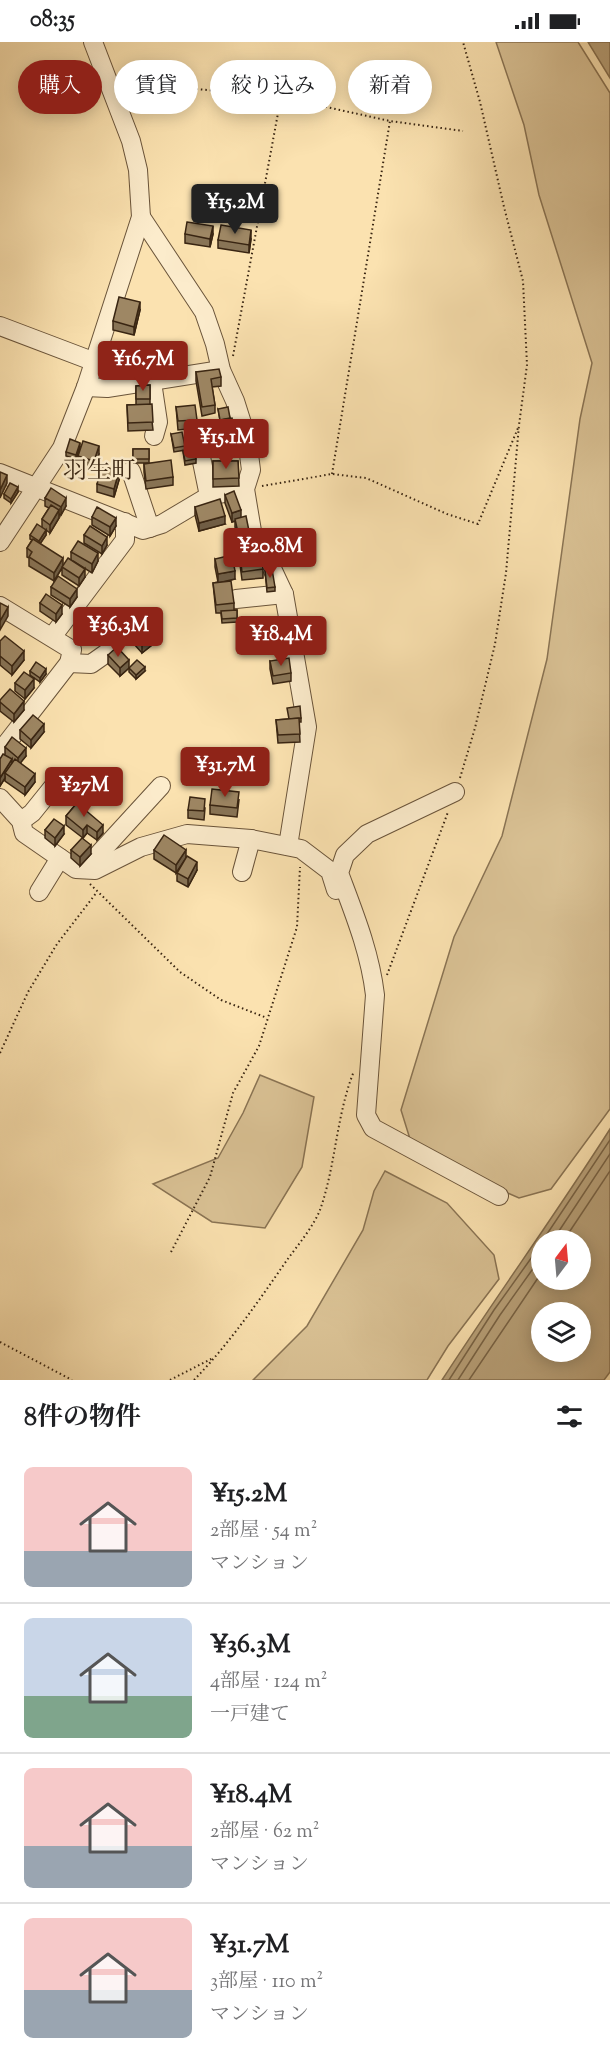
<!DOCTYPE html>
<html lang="ja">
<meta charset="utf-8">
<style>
:root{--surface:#fff;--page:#f2f2f2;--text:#202124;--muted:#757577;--line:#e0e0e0;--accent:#8f2418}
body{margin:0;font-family:"Sorts Mill Goudy","Noto Serif JP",serif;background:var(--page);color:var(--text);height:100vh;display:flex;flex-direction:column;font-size:22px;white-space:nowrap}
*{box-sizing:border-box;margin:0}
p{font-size:20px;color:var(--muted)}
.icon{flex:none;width:33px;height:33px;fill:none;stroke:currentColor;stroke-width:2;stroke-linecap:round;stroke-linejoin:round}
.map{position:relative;height:1338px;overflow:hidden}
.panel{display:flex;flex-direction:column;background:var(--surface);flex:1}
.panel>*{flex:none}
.hud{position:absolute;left:18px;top:18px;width:574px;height:54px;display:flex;gap:12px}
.needle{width:39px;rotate:16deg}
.tools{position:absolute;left:531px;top:1188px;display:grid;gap:12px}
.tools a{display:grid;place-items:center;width:60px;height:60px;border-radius:50%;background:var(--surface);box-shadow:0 3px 15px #0003;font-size:30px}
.price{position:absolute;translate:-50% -51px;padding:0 14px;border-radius:6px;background:var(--accent);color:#fff;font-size:20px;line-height:39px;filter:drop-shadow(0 2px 3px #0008)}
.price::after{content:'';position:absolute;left:50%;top:36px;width:18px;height:14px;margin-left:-9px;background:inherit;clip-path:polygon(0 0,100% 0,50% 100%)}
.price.active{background:#222;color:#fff}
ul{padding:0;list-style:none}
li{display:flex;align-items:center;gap:18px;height:150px;padding:0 24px}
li+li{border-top:2px solid var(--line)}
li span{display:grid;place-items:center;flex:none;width:168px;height:120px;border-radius:9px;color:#555}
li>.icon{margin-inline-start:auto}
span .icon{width:72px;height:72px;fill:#fffc;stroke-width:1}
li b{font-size:26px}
h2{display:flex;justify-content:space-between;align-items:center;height:72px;padding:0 24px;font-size:26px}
.tag{padding:0 21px;border-radius:27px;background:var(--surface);box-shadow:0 3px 15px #0003;font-size:21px;line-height:54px}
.tag.active{background:var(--accent);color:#fff}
.status{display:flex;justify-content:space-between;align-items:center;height:42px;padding:0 30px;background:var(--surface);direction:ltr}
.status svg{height:16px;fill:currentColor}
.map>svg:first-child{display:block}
.green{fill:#dac295;stroke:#8a7454;stroke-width:1.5}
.water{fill:#b9a27a;stroke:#867050;stroke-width:1.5;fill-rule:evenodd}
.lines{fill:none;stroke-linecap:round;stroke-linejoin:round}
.shore{stroke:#796446;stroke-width:1.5}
.minor-casing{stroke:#6a543a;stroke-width:20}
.path{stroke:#392512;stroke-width:2;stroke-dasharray:1.5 3;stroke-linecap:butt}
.minor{stroke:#fceccc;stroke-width:18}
.wall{fill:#887456;stroke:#392512;stroke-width:1.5}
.shaded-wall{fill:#6f5e46;stroke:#392512;stroke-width:1.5}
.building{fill:#9e8764;stroke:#392512;stroke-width:1.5}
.labels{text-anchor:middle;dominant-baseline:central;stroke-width:5;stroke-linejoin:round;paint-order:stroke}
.quarter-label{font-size:24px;fill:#392512;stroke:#fceccc}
</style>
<div class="status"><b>08:35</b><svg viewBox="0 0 49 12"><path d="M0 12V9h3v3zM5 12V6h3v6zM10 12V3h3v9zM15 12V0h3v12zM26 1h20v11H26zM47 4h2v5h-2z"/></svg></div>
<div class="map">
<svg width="610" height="1338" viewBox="0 0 610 1338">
<rect width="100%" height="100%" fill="#fbe2b0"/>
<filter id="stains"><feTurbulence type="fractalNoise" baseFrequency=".00333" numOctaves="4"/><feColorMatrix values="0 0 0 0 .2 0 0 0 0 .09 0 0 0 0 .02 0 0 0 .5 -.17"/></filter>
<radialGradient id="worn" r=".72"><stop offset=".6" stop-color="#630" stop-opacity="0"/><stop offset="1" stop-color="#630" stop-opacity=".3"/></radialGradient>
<g class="green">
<path d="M496,0H578L610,51V1067L551,1147L519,1156L414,1110L401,1068L454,895L502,794L547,617L580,377L592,321L539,153L524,83Z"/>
<path d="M260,1033L314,1055L302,1125L265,1186L212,1180L153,1142L218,1116L243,1071Z"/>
<path d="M385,1129L447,1161L494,1213L499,1237L448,1304L427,1338H253L307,1284L363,1188L374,1149Z"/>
</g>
<g class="water">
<path d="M588,0H610V36Z"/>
<path d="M610,1087V1330L604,1338H442C497,1253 556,1172 610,1087ZM542,1198H580V1238H542ZM542,1270H580V1310H542Z"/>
</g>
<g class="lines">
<g class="shore">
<path d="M543,1198L610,1098"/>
<path d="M553,1198L610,1112"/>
<path d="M564,1198L610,1129"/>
<path d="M449,1338L494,1268L542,1201"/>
<path d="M458,1338L500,1273L542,1214"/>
<path d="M469,1338L542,1230"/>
</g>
<g class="minor-casing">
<g id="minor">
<path d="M141,175L204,270L215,302L221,328L235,359L247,397L251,428L245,447L252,489L268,518L284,552L307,685L288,804"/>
<path d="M0,284L95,320"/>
<path d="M152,340L158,380L154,394"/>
<path d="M86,345L107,346L221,328"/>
<path d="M200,410L209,454"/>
<path d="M131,429L150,486"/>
<path d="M0,431L143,488L162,482L209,454L245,447"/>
<path d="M0,500L62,406L86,345L141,175L138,128L131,99L93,0"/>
<path d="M236,557L284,552"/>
<path d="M0,564L72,608L69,621L0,710"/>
<path d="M52,595L125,498V480"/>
<path d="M69,621L91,622L108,610"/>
<path d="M455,750L367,792L345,813L339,831C354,871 370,910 375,953L366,1073L373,1086L499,1154"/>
<path d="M0,756L21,779L24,791L76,827L95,828L141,805L187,792L251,797L301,807L330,829L336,848"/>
<path d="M21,779L32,771L61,735"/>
<path d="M85,827L161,744"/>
<path d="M242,830L251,797"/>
<path d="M39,850L60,816"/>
</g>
</g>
<g class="path">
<path d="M123,40L144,42"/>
<path d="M165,44L281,55L390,79L463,89"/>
<path d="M233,314L281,55"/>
<path d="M332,432L390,79"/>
<path d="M262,444L332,432L366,436L447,472L478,482L518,386"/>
<path d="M460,736L475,686L495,602L506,531L519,383L527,323L523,239L504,165L480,60L463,0"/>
<path d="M90,842L180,930L221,958L267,976"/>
<path d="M387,933L448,770"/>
<path d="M0,1011L28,950L57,902L97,850"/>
<path d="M171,1210L210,1135L233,1051L259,1004L297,885L300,825"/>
<path d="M0,1300L72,1338"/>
<path d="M170,1338L213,1316"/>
<path d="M194,1338C229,1302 258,1260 287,1218C298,1203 313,1185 320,1168C336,1123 336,1074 354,1029"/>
</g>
<use href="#minor" class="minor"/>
</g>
<g class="wall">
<path d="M143,38H167V66L154,67L153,62L144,63Z"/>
<path d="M185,192H213L210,205L185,201Z"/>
<path d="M251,197L249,211L218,206V198Z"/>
<path d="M140,268L134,293L113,288V279Z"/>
<path d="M196,330L221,335V344L212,345L215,363V371L202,374L196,339Z"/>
<path d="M150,343V362L153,388L128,389L127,363H136V344Z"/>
<path d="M176,365L197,378V386L178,388Z"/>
<path d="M218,367L230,376L235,393V401L212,406L209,389V380L220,378Z"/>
<path d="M171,392L185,404V408L174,410Z"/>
<path d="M80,405L76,417L66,414V410Z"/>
<path d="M133,407H149V421L173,435V443L146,447L144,430V422L148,421H133Z"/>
<path d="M183,409L196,417V421L185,423Z"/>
<path d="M99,412L94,427L78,422V414Z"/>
<path d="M213,419H238L239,444L213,445Z"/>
<path d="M119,438L114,455L97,450V442Z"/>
<path d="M18,450L11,461L4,456V452Z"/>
<path d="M225,453L241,476L249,497L238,500L235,485V479L232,480L225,461Z"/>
<path d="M45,456L66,464L61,473L59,472V476L50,491L46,488V493L40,502L63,524L71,518V510L98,519L92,531L73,519L85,535L79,544L62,533V526L54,539L29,524V516L27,515V506L32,498L30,497V493L42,485V477L49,466L45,464Z"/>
<path d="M195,465L225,482L199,489L195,473Z"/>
<path d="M92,475L116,484L110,494L92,483Z"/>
<path d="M84,493L107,503L102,512L84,501Z"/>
<path d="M239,506L263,527V536L242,538L239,515Z"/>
<path d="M215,517L235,537L222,540L234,561V568H237V580L222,581L221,571H216L213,541L218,540L215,525Z"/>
<path d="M265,528L275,545V549L267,550Z"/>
<path d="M51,545L77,555L70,565L51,553Z"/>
<path d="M40,561L62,572L56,580L40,569Z"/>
<path d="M125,583L152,603L142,611L125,592Z"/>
<path d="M0,599L24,618L12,633L0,623Z"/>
<path d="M108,613L129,626L120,634L108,622Z"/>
<path d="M270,619L291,631V639L273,642L270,627Z"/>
<path d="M129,626L145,629L136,637L129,630Z"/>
<path d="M30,629L46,632L40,640L30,633Z"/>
<path d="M15,641L34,646L25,657L15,649Z"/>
<path d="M0,658L24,668L14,680L0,669Z"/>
<path d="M301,676V680H299L300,700L278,701L276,678Z"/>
<path d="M20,688L44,690L31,706L20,697Z"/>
<path d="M5,705L26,714L20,721L35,740L25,753L5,739V736L0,744V717L5,712Z"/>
<path d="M239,758L237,775L210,772V763Z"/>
<path d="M77,761L103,791L97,798L87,791L83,796L66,783V774Z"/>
<path d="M205,766L204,778L188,776V768Z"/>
<path d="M45,788L64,792L55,804L45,796Z"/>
<path d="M71,808L91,812L80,824L71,816Z"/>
<path d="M154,808L186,815L197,828L188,845L177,839V831L182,823L176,831L154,817Z"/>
</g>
<g class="shaded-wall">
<path d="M213,184V192L210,205V197Z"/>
<path d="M251,188V197L249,211V203Z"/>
<path d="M140,260V268L134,293V285Z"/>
<path d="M80,401V405L76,417V413Z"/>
<path d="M99,404V412L94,427V419Z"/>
<path d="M119,429V438L114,455V447Z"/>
<path d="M7,433V441L0,456V448Z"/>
<path d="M18,445V450L11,461V457Z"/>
<path d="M66,456V464L61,473V465Z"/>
<path d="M59,468V476L50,491V483Z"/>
<path d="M241,468V477L232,480V471Z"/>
<path d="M225,474V482L199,489V481Z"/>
<path d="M116,476V484L110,494V485Z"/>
<path d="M46,488V493L39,503V499Z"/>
<path d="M249,489V497L238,500V491Z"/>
<path d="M107,495V503L102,512V504Z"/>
<path d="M98,511V519L92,531V522Z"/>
<path d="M63,516V524L54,539V531Z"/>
<path d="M85,527V535L79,544V536Z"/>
<path d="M235,529V537L218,541V532Z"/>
<path d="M77,547V555L70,565V557Z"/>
<path d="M62,563V572L56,580V572Z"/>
<path d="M8,565V574L0,588V579Z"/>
<path d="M152,595V603L142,611V603Z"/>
<path d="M24,609V618L12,633V624Z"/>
<path d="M129,618V626L120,634V626Z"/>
<path d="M145,625V629L136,637V633Z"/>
<path d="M46,627V632L40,640V636Z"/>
<path d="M34,637V646L25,657V648Z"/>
<path d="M24,659V668L14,680V672Z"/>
<path d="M44,682V690L31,706V698Z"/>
<path d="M26,706V714L18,724V716Z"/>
<path d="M12,717V725L5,731V736L0,744V736Z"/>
<path d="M35,732V740L25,753V745Z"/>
<path d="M87,783V791L83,796V788Z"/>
<path d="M103,783V791L97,798V790Z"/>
<path d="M64,784V792L55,804V796Z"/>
<path d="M91,803V812L80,824V815Z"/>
<path d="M186,808V816L176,831V823Z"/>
<path d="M197,820V828L188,845V837Z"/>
</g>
<g class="building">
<path d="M143,38H167V58H154L153,54H144Z"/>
<path d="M187,180L213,184L210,197L185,192Z"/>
<path d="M221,183L251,188L249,203L218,198Z"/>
<path d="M119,255L140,260L134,285L113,279Z"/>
<path d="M219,327L221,335L211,337L215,363L202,365L196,330Z"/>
<path d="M150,343V357H136V344Z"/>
<path d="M152,362L153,380L128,381L127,363Z"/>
<path d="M195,363L197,378L178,379L176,365Z"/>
<path d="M228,365L230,376L220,378L218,367Z"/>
<path d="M232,376L235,393L212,397L209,380Z"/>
<path d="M182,390L185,404L174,406L171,392Z"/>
<path d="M70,397L80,401L76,413L66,410Z"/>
<path d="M83,399L99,404L94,419L78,414Z"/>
<path d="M194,406L196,417L185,419L183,409Z"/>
<rect x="133" y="407" width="16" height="10"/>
<path d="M171,418L173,435L146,439L144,422Z"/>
<path d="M213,419H238L239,436L213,437Z"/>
<path d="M102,424L119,429L114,447L97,442Z"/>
<path d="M0,430L7,433L0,448Z"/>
<path d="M10,441L18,445L11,457L4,452Z"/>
<path d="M51,446L66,456L61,465L45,456Z"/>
<path d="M234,449L241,468L232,471L225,453Z"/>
<path d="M220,457L225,474L199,481L195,465Z"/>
<path d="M51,463L59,468L50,483L42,477Z"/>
<path d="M97,465L116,476L110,485L92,475Z"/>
<path d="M246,474L249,489L238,491L235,477Z"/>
<path d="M37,482L46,488L39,499L30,493Z"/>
<path d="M90,484L107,495L102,504L84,493Z"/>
<path d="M33,497L63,516L54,531L29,515L32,510L27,506Z"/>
<path d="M78,499L98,511L92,522L71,510Z"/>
<path d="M260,504L263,527L242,530L239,506Z"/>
<path d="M232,513L235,529L218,532L215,517Z"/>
<path d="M68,516L85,527L79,536L62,525Z"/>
<path d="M272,527L275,545L267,546L265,528Z"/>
<path d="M58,534L77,547L70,557L51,545Z"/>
<path d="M231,539L234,561L216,563L213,541Z"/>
<path d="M46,552L62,563L56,572L40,561Z"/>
<path d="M0,561L8,565L0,579Z"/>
<path d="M237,568V576L222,577L221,569Z"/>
<path d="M135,575L152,595L142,603L125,583Z"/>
<path d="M5,594L24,609L12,624L0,614V599Z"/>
<path d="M117,605L129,618L120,626L108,613Z"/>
<path d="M289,616L291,631L273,634L270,619Z"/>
<path d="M137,618L145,625L136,633L129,626Z"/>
<path d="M36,620L46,627L40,636L30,629Z"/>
<path d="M24,630L34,637L25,648L15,641Z"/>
<path d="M10,647L24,659L14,672L0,660V658Z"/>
<path d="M300,664L301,676L289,677L287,666Z"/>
<path d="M33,673L44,682L31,698L20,688Z"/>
<path d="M299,676L300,692L278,693L276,678Z"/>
<path d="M12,695L26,706L18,716L5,705Z"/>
<path d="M3,712L12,717L0,736V717Z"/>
<path d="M15,717L35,732L25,745L5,731Z"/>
<path d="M212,747L239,750L237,766L210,763Z"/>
<path d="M190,755L205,757L204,769L188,768Z"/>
<path d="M77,761L103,783L97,790L87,783L83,788L66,774Z"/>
<path d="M54,777L64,784L55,796L45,788Z"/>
<path d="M164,793L186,808L176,823L154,808Z"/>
<path d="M82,796L91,803L80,815L71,808Z"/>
<path d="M187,814L197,820L188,837L177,831Z"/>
</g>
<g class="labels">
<g class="quarter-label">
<text x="99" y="430">羽生町</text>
</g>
</g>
<rect width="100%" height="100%" filter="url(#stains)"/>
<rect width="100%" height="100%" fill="url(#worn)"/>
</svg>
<div class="tools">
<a><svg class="needle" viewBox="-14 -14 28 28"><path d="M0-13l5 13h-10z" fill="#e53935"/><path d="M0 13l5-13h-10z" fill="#757577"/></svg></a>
<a><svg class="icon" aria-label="layers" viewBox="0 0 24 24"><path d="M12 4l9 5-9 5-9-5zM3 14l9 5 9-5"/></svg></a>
</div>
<b class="price active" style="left:235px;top:193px">¥15.2M</b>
<b class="price" style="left:143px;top:350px">¥16.7M</b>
<b class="price" style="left:226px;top:428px">¥15.1M</b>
<b class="price" style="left:270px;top:537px">¥20.8M</b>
<b class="price" style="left:118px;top:616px">¥36.3M</b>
<b class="price" style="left:281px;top:625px">¥18.4M</b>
<b class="price" style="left:225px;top:756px">¥31.7M</b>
<b class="price" style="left:84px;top:776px">¥27M</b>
<div class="hud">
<a class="tag active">購入</a>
<a class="tag">賃貸</a>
<a class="tag">絞り込み</a>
<a class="tag">新着</a>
</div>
</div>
<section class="panel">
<h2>8件の物件<svg class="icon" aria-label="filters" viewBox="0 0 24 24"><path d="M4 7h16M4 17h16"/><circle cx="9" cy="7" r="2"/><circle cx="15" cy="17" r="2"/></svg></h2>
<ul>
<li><span style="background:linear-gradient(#f6c9c9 70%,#9aa5b1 0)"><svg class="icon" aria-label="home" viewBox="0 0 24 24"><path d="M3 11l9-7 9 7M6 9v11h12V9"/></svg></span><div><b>¥15.2M</b><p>2部屋 · 54 m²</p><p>マンション</p></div></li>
<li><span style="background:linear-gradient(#c9d6e8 65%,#7fa58c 0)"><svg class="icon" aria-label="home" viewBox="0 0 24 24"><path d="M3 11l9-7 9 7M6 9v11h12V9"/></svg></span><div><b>¥36.3M</b><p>4部屋 · 124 m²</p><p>一戸建て</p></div></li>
<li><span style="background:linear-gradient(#f6c9c9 65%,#9aa5b1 0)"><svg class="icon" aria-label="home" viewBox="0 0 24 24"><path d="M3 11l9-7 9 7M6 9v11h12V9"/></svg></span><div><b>¥18.4M</b><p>2部屋 · 62 m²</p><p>マンション</p></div></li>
<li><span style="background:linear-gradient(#f6c9c9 60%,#9aa5b1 0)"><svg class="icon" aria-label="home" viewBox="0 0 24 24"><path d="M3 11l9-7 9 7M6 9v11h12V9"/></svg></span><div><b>¥31.7M</b><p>3部屋 · 110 m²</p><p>マンション</p></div></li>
</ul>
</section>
